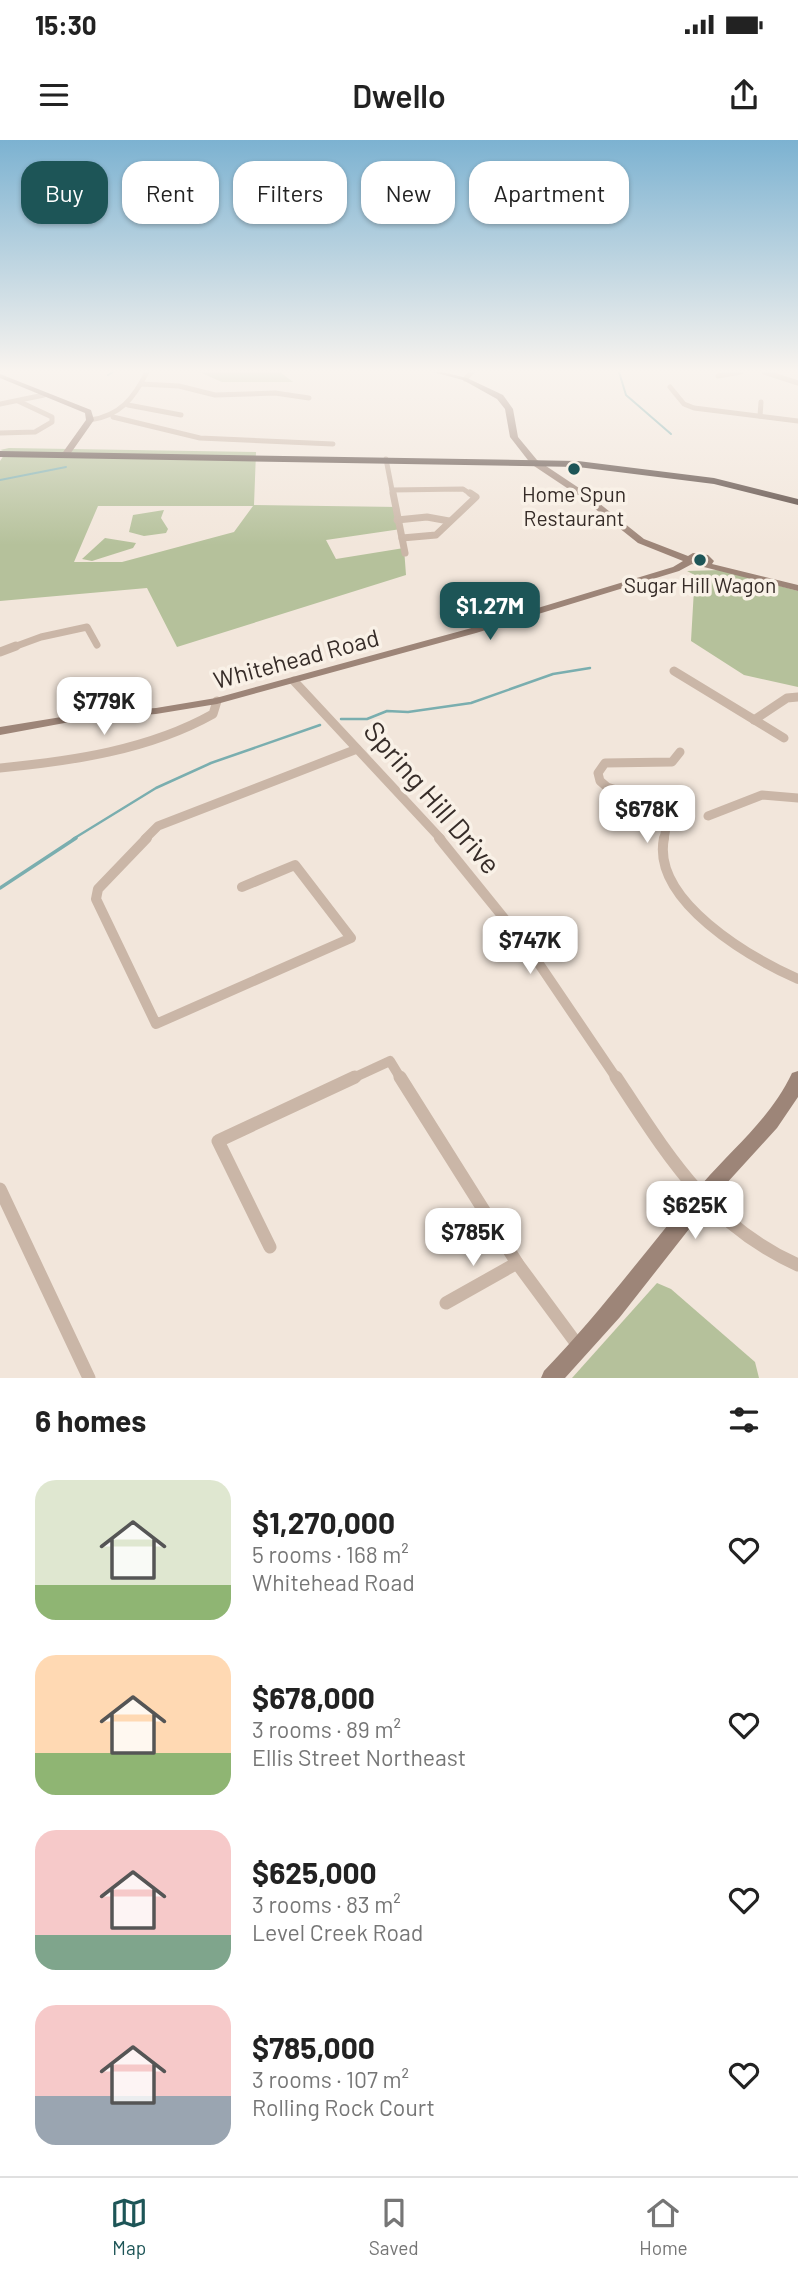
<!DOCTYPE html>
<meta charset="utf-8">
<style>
:root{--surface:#fff;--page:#f6f6f6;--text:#222;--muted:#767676;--line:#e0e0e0;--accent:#1d5557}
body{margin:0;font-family:Barlow,sans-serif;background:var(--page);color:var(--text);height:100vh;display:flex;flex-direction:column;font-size:26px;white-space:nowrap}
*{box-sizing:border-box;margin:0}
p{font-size:23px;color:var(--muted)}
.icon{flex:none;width:38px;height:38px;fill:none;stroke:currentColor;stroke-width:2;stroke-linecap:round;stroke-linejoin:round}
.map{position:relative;height:1238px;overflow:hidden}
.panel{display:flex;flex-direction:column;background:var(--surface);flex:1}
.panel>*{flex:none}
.top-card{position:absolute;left:21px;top:21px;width:756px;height:63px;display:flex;gap:14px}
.price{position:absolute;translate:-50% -60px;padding:0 16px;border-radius:14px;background:#fff;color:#222;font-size:23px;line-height:46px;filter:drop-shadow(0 2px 4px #0008)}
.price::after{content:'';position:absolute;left:50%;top:42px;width:21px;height:16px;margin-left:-10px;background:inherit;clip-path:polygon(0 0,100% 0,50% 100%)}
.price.current{background:var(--accent);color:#fff}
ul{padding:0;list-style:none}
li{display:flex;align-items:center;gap:21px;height:175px;padding:0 35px}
li span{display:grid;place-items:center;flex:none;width:196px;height:140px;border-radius:21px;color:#555}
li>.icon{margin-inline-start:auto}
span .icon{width:84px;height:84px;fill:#fffc;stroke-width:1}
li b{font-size:30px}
h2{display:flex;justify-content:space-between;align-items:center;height:84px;padding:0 35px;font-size:30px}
.pill{padding:0 24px;border-radius:21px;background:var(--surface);box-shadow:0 2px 5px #0004;font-size:24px;line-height:63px}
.pill.current{background:var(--accent);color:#fff}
.status{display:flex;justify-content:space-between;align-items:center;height:49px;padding:0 35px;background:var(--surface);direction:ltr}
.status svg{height:19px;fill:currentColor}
header{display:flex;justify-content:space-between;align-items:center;height:91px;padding:0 35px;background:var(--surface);font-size:32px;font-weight:600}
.tab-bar{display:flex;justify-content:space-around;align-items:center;height:98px;border-top:2px solid var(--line);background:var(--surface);font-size:19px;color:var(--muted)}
.tab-bar a{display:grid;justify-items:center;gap:4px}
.tab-bar .current{color:var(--accent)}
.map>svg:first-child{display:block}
.green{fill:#b5c19b;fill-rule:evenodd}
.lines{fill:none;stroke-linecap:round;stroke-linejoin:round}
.stream-far2{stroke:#7aaeaf;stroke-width:2}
.stream-far1{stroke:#7aaeaf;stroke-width:2.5}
.stream{stroke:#7aaeaf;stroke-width:3.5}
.street-far4{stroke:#cab6a7;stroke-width:5}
.street-far3{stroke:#cab6a7;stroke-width:7}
.street-far2{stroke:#cab6a7;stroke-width:9}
.street-far1{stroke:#cab6a7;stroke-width:10}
.street{stroke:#cab6a7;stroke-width:13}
.secondary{fill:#9d8578;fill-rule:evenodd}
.highway{fill:#57463f;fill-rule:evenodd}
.poi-dot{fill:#1d5557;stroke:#f9f1e7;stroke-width:2.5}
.labels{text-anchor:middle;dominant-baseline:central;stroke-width:7;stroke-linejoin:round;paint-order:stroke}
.far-poi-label{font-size:21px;fill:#362c28;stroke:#f9f1e7}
.street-label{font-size:24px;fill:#362c28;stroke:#f9f1e7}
.near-street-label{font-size:28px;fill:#362c28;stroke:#f9f1e7}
</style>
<div class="status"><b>15:30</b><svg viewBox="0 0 49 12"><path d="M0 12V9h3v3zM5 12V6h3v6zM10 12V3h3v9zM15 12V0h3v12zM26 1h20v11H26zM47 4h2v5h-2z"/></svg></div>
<header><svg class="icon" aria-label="menu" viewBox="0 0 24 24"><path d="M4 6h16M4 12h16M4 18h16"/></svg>Dwello<svg class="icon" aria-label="share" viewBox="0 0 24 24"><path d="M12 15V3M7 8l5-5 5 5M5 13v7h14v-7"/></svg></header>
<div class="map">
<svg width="798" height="1238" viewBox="0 0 798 1238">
<rect width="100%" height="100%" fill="#f2e6db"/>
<g class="green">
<path d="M199,232H280L293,242H222Z"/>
<path d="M9,308L256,312L254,365L399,367L401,389L326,400L336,419L404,408L406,435L177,507L147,448L0,461V321L6,312L0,310ZM98,366H253L234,392L122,422H74Z"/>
<path d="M164,370L161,378L168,389L166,393L144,396L129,392L133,375Z"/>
<path d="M105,398L136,403L133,408L92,421L82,419Z"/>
<path d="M722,430L798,451V547L744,535L691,501L694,449L708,442L687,431Z"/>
<path d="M657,1143L671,1149L755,1222L759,1238H572Z"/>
</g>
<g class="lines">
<g class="stream-far2">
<path d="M619,232L626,255L671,294"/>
<path d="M108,235L113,232"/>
<path d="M0,340L66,327"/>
</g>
<g class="stream-far1">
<path d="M341,579H367L387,571L408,572L471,563L553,534L590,528"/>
<path d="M73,699L156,648L211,623L320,585"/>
</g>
<path class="stream" d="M0,748L76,698"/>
<g class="street-far4">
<path d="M764,232L798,243"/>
<path d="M718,236L741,232"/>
<path d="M465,239L472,232"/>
<path d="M141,244L179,246L215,255L275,253L309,258"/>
<path d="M670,247L684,264L694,268L798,281"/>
<path d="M0,264L44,255"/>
<path d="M128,265L181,275"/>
<path d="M760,276L761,262"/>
<path d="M113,277L200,298L333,304"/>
<path d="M90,280C120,276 134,258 147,232"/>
<path d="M0,293L35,292L52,282V277L18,261"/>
<path d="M386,319L393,355"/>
<path d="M392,350L463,349L472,355"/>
</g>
<g class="street-far3">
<path d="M393,353L405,413"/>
<path d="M397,380L427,377L449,381"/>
<path d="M402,398L436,395L476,357L470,353"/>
<path d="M11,508L41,497L87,487L97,505"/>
</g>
<g class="street-far2">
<path d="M0,512L16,506"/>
<path d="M674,531L784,598"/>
<path d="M294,541L441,699"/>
<path d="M754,580L787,558L798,557"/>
<path d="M0,628C72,621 149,610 213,574L217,561"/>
<path d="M708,676L762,655L798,658"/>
<path d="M145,699L158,686L357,609"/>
<path d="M664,699L668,677L663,666L607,647L600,641L598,633L605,623L672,622L680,612"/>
</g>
<g class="street-far1">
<path d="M147,698L98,749L96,759L156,884L351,798L295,725L242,747"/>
<path d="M439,698L529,809L617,939"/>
<path d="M664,698C651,761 751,818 798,839"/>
<path d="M351,939L390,921L401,939"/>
</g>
<g class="street">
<path d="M400,937L517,1123L579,1207"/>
<path d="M616,937C668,1016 709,1085 798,1125"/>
<path d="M0,1049L89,1238"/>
<path d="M270,1107L218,1001L355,937"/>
<path d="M446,1163L517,1123"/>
</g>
<g class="secondary">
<path d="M433,232H442L467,238L503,255L513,269L518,297L537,320L585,352L644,399L688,416L693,413L708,415L714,421L712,424L798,445V451L692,424L679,431L476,493L217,564L156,574L86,579L0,595V587L86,573L156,568L216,558L468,489L673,427L683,421L638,403L579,356L531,324L510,297L505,269L497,259L463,240Z"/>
<path d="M0,234L91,270L94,280L68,317L61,315L86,280L85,273L0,238Z"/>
<path d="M798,931V957L777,988L715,1056L620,1177L565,1238H541L544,1231C601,1172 649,1106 702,1044C735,1006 770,979 792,933Z"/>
</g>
<path class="highway" d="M0,311L578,321L714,338L798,359V365L714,344L578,327L0,317Z"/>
</g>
<linearGradient id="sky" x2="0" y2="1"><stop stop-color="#7cb2d1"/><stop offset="0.57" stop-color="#f9f4ef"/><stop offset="1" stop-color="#f9f4ef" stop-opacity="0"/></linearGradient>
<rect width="798" height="405" fill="url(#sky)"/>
<g class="poi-dot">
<circle cx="574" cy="329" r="7"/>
<circle cx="700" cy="420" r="7"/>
</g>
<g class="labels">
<g class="far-poi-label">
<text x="574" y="353">Home Spun<tspan x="574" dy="24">Restaurant</tspan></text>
<text x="700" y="444">Sugar Hill Wagon</text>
</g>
<g class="street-label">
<text transform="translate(296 518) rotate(-15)">Whitehead Road</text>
</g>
<g class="near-street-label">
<text transform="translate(433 657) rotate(49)">Spring Hill Drive</text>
</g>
</g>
</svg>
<b class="price current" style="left:490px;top:502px">$1.27M</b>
<b class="price" style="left:104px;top:597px">$779K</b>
<b class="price" style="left:647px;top:705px">$678K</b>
<b class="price" style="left:530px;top:836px">$747K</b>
<b class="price" style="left:695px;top:1101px">$625K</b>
<b class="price" style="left:473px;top:1128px">$785K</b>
<div class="top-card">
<a class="pill current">Buy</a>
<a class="pill">Rent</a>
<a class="pill">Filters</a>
<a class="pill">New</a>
<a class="pill">Apartment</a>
</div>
</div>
<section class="panel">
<h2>6 homes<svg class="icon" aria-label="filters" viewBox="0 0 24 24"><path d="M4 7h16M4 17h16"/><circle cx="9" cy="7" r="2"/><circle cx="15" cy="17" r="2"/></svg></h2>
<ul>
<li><span style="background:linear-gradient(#dfe7d0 75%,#8fb573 0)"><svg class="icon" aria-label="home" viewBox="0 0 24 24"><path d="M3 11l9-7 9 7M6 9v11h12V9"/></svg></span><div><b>$1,270,000</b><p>5 rooms · 168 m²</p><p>Whitehead Road</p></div><svg class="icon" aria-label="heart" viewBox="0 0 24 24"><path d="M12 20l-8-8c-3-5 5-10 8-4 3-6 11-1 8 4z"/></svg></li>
<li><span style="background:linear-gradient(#ffd9b3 70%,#8fb573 0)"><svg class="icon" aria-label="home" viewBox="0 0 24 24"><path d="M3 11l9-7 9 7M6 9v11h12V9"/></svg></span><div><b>$678,000</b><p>3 rooms · 89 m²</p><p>Ellis Street Northeast</p></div><svg class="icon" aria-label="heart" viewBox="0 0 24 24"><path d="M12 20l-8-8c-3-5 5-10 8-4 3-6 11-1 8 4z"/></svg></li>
<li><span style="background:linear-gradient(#f6c9c9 75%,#7fa58c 0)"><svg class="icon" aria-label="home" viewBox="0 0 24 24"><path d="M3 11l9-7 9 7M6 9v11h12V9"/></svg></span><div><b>$625,000</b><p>3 rooms · 83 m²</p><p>Level Creek Road</p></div><svg class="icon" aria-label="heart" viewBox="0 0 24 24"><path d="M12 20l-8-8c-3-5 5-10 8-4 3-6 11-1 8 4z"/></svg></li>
<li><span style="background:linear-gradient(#f6c9c9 65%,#9aa5b1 0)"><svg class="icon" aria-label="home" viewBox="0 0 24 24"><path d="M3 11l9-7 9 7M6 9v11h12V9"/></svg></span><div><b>$785,000</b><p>3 rooms · 107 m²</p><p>Rolling Rock Court</p></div><svg class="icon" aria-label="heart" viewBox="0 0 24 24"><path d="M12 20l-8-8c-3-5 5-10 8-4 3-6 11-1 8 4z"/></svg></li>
</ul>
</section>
<nav class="tab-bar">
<a class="current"><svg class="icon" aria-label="map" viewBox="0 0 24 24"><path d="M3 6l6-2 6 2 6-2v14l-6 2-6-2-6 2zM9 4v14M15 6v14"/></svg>Map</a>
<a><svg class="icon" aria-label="saved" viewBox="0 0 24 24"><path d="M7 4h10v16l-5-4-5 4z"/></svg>Saved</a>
<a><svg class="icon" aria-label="home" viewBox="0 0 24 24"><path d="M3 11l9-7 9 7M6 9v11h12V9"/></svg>Home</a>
</nav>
